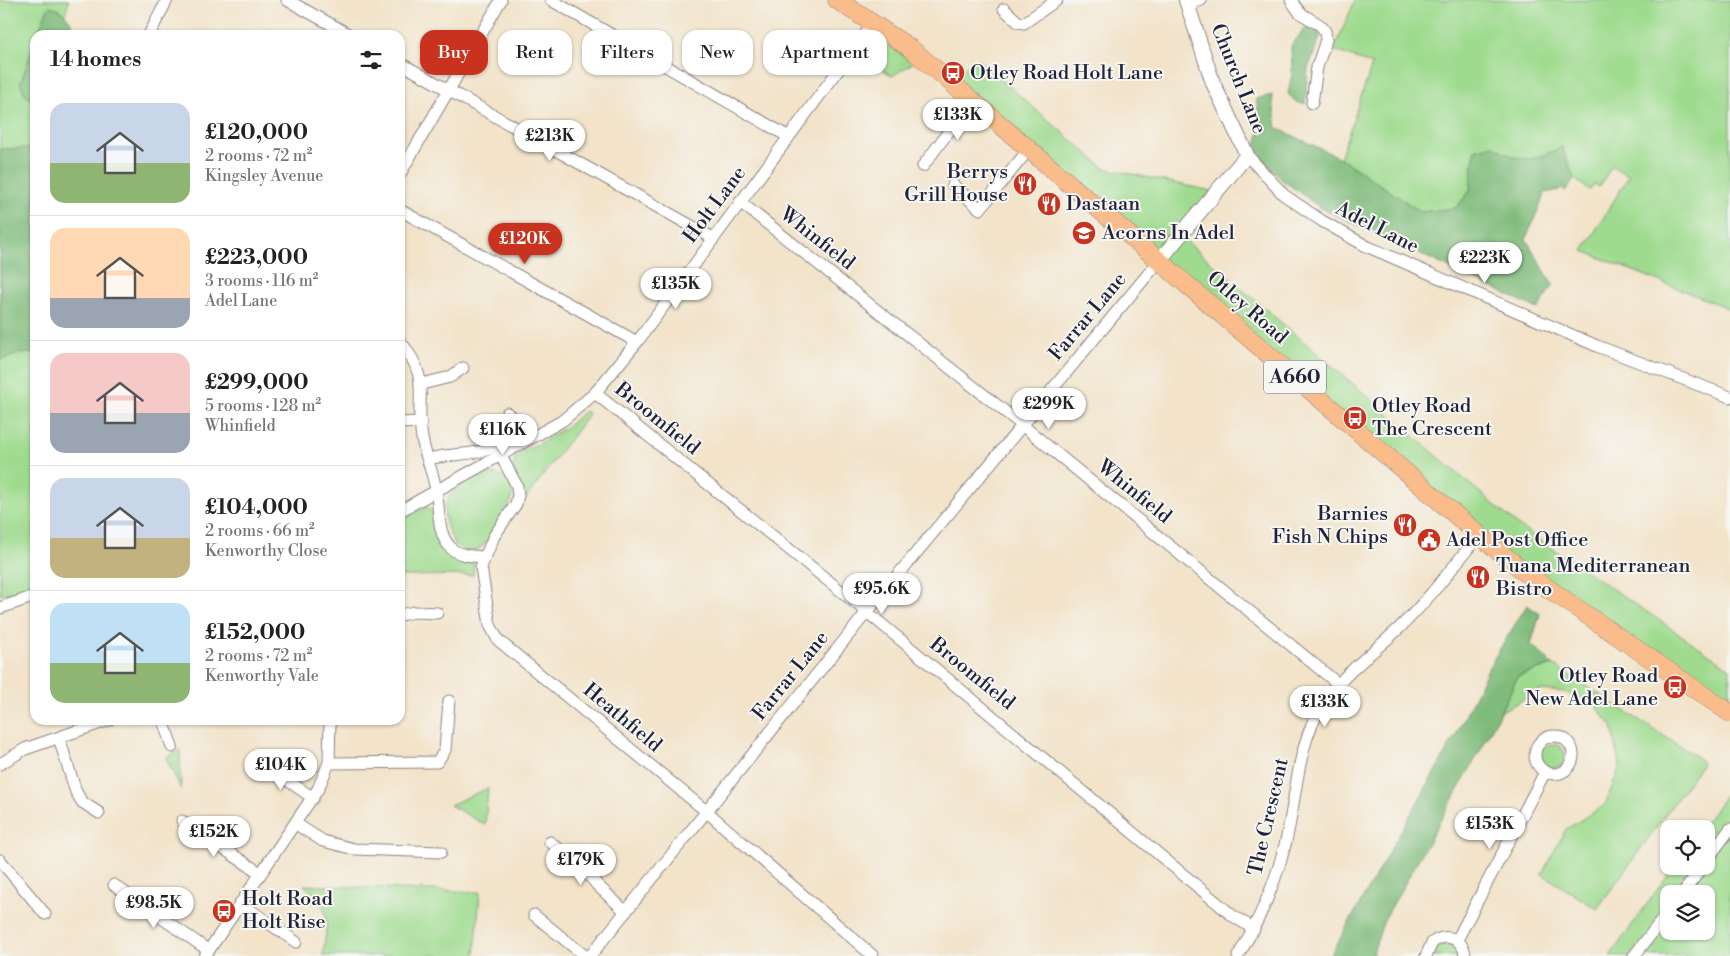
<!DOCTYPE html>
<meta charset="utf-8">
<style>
:root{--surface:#fff;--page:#f2f2f2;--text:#222;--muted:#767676;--line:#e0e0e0;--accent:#c8321e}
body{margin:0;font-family:"Libre Bodoni",serif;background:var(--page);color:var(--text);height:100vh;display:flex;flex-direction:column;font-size:19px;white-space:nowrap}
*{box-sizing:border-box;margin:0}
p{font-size:16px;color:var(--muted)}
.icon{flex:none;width:28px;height:28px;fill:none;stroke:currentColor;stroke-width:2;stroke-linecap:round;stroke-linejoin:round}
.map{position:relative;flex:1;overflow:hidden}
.details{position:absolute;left:30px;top:30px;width:375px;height:695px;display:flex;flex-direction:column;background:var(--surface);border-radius:15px;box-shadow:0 1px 4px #0004}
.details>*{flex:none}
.hud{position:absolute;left:420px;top:30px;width:475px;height:45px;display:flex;gap:10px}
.controls{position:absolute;left:1660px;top:820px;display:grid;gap:10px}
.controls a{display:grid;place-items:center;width:55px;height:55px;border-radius:10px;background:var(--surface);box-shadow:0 1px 4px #0004;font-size:25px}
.price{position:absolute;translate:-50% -42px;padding:0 11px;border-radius:18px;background:#fff;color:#222;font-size:16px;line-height:32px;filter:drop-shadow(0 1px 2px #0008)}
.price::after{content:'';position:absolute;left:50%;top:30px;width:15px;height:11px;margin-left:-8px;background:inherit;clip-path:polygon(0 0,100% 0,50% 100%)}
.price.selected{background:var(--accent);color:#fff}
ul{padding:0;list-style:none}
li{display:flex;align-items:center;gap:15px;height:125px;padding:0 20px}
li+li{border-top:1px solid var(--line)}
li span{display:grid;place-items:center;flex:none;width:140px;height:100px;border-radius:15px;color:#555}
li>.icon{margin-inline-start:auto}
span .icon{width:60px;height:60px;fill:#fffc;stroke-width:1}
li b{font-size:21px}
h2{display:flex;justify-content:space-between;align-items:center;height:60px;padding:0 20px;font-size:21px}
.pill{padding:0 18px;border-radius:15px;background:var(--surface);box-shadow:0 1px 4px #0004;font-size:18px;line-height:45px}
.pill.selected{background:var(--accent);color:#fff}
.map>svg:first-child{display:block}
.green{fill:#9fdb8f;stroke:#607e65;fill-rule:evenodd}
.forest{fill:#7fbb7a;stroke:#506e5a}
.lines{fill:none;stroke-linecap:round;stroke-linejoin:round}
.minor-casing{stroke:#8a8282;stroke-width:13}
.tertiary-casing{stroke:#8a8282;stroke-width:16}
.trunk-casing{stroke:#8a8282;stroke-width:19}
.minor{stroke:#fff;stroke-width:11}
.tertiary{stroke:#fff;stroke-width:14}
.trunk{stroke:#f9bc8a;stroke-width:18}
.labels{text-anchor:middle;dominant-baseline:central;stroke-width:4;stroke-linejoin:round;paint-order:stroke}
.shield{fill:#f6f6f2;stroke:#626272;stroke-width:1}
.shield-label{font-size:19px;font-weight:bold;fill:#22223b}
.poi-label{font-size:20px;fill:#22223b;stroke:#f6f6f2;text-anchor:start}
.street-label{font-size:20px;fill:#22223b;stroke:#f6f6f2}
</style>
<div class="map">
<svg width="1730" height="956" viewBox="0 0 1730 956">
<rect width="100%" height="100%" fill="#f6f6f2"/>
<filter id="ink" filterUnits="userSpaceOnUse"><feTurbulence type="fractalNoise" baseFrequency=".02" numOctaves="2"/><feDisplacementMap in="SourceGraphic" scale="10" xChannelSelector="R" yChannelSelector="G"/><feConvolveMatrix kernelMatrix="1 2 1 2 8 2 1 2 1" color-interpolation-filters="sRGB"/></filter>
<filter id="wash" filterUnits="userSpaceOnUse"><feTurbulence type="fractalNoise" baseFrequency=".0096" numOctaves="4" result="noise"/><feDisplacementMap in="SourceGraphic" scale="20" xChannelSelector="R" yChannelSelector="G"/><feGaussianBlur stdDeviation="1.12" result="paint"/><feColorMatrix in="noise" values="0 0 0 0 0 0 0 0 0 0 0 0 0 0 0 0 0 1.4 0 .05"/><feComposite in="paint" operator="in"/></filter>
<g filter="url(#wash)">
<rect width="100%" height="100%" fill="#f2e3c9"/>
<g class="green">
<path d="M0,0H69L60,35H35V585L0,595Z"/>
<path d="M1355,0H1730V309L1583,251L1629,176L1612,166L1599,187L1594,184L1590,190L1574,179L1562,147C1531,162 1522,166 1493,145L1475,150L1470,191L1456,208L1421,212L1340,158L1372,65L1334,50Z"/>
<path d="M878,40H885L913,63L892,76L864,56Z"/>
<path d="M977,59L1104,168L1216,192L1180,236L1519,526L1730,668V713L1527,574L947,79Z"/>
<path d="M585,411L589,414L520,506L513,466L515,459L518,454L544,441L565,428Z"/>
<path d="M488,473C526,480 512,505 496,527C492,533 487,543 480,548C476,551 471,552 466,551C456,548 453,541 449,532C434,497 459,484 488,473Z"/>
<path d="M426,507L432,511C436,539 445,558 474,563L473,575L400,576V520Z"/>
<path d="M1553,665L1700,759L1702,764L1597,909L1542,874L1566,829L1605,805L1620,766L1612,726L1593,703L1564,692L1541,690L1500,712L1518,676Z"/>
<circle cx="1553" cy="756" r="12"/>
<path d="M180,750L181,789L166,758Z"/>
<path d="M488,788L485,825L450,805Z"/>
<path d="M1730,788V956H1610L1674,866H1706V829H1701ZM1669,894H1706V931H1669Z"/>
<path d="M304,885L480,892L475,956H323C327,920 333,911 304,885Z"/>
<path d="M1446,943L1455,946L1460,956H1433L1438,946Z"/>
</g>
<g class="forest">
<path d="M49,6C65,9 71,22 77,35H37Z"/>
<path d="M1309,23L1317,29L1320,37L1308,69L1305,104L1296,102L1288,94L1292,74L1291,46Z"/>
<path d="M35,41V101L26,96L20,84Z"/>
<path d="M1272,95L1277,128L1340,158L1421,212L1456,208L1470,191L1475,150L1493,145C1522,165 1532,161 1562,147L1574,179L1566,191L1563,189L1545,193L1526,239L1553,285L1538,309L1321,208L1281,179L1255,151L1261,125L1256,99Z"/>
<path d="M23,148L35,149V353L19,354L0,360V149Z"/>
<path d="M1527,605L1540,614L1531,644L1553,665L1518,676L1484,744L1384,920L1372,956H1330L1458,731L1490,665Z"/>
</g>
</g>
<g filter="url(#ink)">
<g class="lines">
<g class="minor-casing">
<g id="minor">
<path d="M287,0L350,35"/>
<path d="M551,0L789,137"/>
<path d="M1291,0L1300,13L1320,25L1325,31L1326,40L1317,67L1312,103"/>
<path d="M1188,5L1201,0"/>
<path d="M1004,9L1018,22L1024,23L1057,0"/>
<path d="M149,35L167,0"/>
<path d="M400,63L713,238"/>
<path d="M1247,155L1284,195L1322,221L1366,246L1597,346L1730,397"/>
<path d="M923,166L972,100"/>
<path d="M400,174L501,0"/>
<path d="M953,185L980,209L1030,148"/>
<path d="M740,202L1022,425L1337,683"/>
<path d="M400,210L637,342"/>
<path d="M400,341C433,382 414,394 422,438C425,456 433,472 436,490C440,508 436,533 451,548C459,556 473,556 484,557"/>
<path d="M422,384L450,377L463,368"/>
<path d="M595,393L867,612L1233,916L1254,929"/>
<path d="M400,423L421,422"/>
<path d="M501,456L517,486L518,495L516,504L494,536L481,567L490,625L498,640L706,811L873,956"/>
<path d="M428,459C470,449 484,462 520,427V423L507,413"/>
<path d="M400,511L562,421L595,393L637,342L874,22"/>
<path d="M0,608L35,596"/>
<path d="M400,615L414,612L437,613"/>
<path d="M163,720L172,747"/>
<circle cx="1554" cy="755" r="19"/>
<path d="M59,738L76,792L82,802L99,813"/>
<path d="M329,763L437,762L445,750L449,701"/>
<path d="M0,764L25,749L109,720"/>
<path d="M264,764L313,798"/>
<path d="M182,821L260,873"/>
<path d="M296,824L323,841L354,849L441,852"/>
<path d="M550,842L585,870L597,885L626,912"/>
<path d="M0,860L45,914"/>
<path d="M1706,861L1730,829"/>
<path d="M114,885L208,950"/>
<path d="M1682,894L1703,866"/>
<path d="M240,903L296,942"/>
<path d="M534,915L585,956"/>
<path d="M1457,940L1545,772"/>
<path d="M205,956L318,789L329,763L330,720"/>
<path d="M590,956L867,612L1159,261"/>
<path d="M1238,956C1259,921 1275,885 1285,845C1296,802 1296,754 1317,714C1336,679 1367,658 1395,632C1426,603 1452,568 1479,535"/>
<path d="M1426,956L1432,943C1445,932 1464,938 1465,956"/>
<path d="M1634,956L1669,911"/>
</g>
</g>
<g class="tertiary-casing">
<path id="tertiary" d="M1159,261L1247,155L1213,83L1186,0"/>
</g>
<g class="trunk-casing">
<path id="trunk" d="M837,0L910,48L947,79L1479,535L1527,574L1730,713"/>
</g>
<use href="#minor" class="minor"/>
<use href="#tertiary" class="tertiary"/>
<use href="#trunk" class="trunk"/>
</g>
</g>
<defs>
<g id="bus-disc" transform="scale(1.25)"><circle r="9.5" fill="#c8321e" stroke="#f6f6f2"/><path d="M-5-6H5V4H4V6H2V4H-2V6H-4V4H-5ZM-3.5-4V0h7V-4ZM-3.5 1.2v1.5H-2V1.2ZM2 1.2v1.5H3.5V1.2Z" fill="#fff"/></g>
<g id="restaurant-disc" transform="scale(1.25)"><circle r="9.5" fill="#c8321e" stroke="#f6f6f2"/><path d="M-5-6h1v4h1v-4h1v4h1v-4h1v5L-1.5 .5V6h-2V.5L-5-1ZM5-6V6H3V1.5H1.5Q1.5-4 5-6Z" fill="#fff"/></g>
<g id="school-disc" transform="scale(1.25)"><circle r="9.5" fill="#c8321e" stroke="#f6f6f2"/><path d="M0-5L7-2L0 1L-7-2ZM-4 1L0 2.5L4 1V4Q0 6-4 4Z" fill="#fff"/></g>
<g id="civic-disc" transform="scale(1.25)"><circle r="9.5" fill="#c8321e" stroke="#f6f6f2"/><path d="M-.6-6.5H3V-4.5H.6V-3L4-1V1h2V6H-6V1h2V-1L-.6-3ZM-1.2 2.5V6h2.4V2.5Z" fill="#fff"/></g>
</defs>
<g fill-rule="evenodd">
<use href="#bus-disc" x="953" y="73"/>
<use href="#restaurant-disc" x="1025" y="184"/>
<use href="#restaurant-disc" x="1049" y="204"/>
<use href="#school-disc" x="1084" y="233"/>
<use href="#bus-disc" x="1355" y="418"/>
<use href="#restaurant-disc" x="1405" y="525"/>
<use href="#civic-disc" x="1429" y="540"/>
<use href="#restaurant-disc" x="1478" y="577"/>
<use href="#bus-disc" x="1675" y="687"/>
<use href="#bus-disc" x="224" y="911"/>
</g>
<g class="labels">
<rect class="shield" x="1264" y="360.5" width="62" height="33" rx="4"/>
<g class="shield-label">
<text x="1295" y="377">A660</text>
</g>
<g class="poi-label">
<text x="970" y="73">Otley Road Holt Lane</text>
<text x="1008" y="172" text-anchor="end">Berrys<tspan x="1008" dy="23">Grill House</tspan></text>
<text x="1066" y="204">Dastaan</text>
<text x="1102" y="233">Acorns In Adel</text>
<text x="1372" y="406">Otley Road<tspan x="1372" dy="23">The Crescent</tspan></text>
<text x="1388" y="514" text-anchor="end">Barnies<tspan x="1388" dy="23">Fish N Chips</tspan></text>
<text x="1446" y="540">Adel Post Office</text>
<text x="1496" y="566">Tuana Mediterranean<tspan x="1496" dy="23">Bistro</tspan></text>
<text x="1658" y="676" text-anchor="end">Otley Road<tspan x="1658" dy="23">New Adel Lane</tspan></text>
<text x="242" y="899">Holt Road<tspan x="242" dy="23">Holt Rise</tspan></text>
</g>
<g class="street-label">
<text transform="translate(1238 79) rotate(68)">Church Lane</text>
<text transform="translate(715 205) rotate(-53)">Holt Lane</text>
<text transform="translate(1377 228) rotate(27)">Adel Lane</text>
<text transform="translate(817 239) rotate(38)">Whinfield</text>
<text transform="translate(1247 308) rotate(41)">Otley Road</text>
<text transform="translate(1088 317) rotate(-50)">Farrar Lane</text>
<text transform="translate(657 419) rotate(39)">Broomfield</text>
<text transform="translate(1134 492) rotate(39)">Whinfield</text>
<text transform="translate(972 674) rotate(39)">Broomfield</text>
<text transform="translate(791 676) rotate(-51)">Farrar Lane</text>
<text transform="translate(622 718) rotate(40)">Heathfield</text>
<text transform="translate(1269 817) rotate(-77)">The Crescent</text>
</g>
</g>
</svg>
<div class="controls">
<a><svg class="icon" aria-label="locate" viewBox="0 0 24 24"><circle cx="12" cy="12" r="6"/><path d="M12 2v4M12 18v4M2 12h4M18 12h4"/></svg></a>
<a><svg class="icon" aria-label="layers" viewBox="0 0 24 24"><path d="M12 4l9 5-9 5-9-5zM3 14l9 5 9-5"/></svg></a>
</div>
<b class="price" style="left:958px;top:141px">£133K</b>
<b class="price" style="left:550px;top:162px">£213K</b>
<b class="price selected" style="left:525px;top:265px">£120K</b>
<b class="price" style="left:1485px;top:284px">£223K</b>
<b class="price" style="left:676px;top:310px">£135K</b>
<b class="price" style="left:1049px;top:430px">£299K</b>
<b class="price" style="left:503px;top:456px">£116K</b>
<b class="price" style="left:882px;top:615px">£95.6K</b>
<b class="price" style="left:1325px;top:728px">£133K</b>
<b class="price" style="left:281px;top:791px">£104K</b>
<b class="price" style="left:1490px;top:850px">£153K</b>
<b class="price" style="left:214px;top:858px">£152K</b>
<b class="price" style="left:581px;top:886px">£179K</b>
<b class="price" style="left:154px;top:929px">£98.5K</b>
<div class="hud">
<a class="pill selected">Buy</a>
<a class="pill">Rent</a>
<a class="pill">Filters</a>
<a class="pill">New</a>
<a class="pill">Apartment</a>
</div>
<section class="details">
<h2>14 homes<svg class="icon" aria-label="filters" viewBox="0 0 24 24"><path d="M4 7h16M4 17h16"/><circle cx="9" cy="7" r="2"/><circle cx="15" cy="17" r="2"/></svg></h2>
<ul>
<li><span style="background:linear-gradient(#c9d6e8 60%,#8fb573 0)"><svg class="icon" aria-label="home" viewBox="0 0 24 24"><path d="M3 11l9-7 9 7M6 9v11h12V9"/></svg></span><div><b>£120,000</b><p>2 rooms · 72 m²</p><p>Kingsley Avenue</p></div></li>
<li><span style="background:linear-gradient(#ffd9b3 70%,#9aa5b1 0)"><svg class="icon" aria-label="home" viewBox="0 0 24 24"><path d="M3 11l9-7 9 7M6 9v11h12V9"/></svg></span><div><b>£223,000</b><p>3 rooms · 116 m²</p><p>Adel Lane</p></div></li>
<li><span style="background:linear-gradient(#f6c9c9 60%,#9aa5b1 0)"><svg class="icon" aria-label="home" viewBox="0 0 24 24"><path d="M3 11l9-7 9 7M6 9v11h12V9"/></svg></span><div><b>£299,000</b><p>5 rooms · 128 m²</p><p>Whinfield</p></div></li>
<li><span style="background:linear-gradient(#c9d6e8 60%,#c2b280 0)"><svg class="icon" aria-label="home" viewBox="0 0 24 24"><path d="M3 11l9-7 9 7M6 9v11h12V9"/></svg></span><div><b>£104,000</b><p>2 rooms · 66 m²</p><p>Kenworthy Close</p></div></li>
<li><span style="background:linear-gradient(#bfe0f5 60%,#8fb573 0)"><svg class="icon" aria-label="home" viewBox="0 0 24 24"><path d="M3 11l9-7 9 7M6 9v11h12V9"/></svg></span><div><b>£152,000</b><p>2 rooms · 72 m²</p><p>Kenworthy Vale</p></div></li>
</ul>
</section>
</div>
